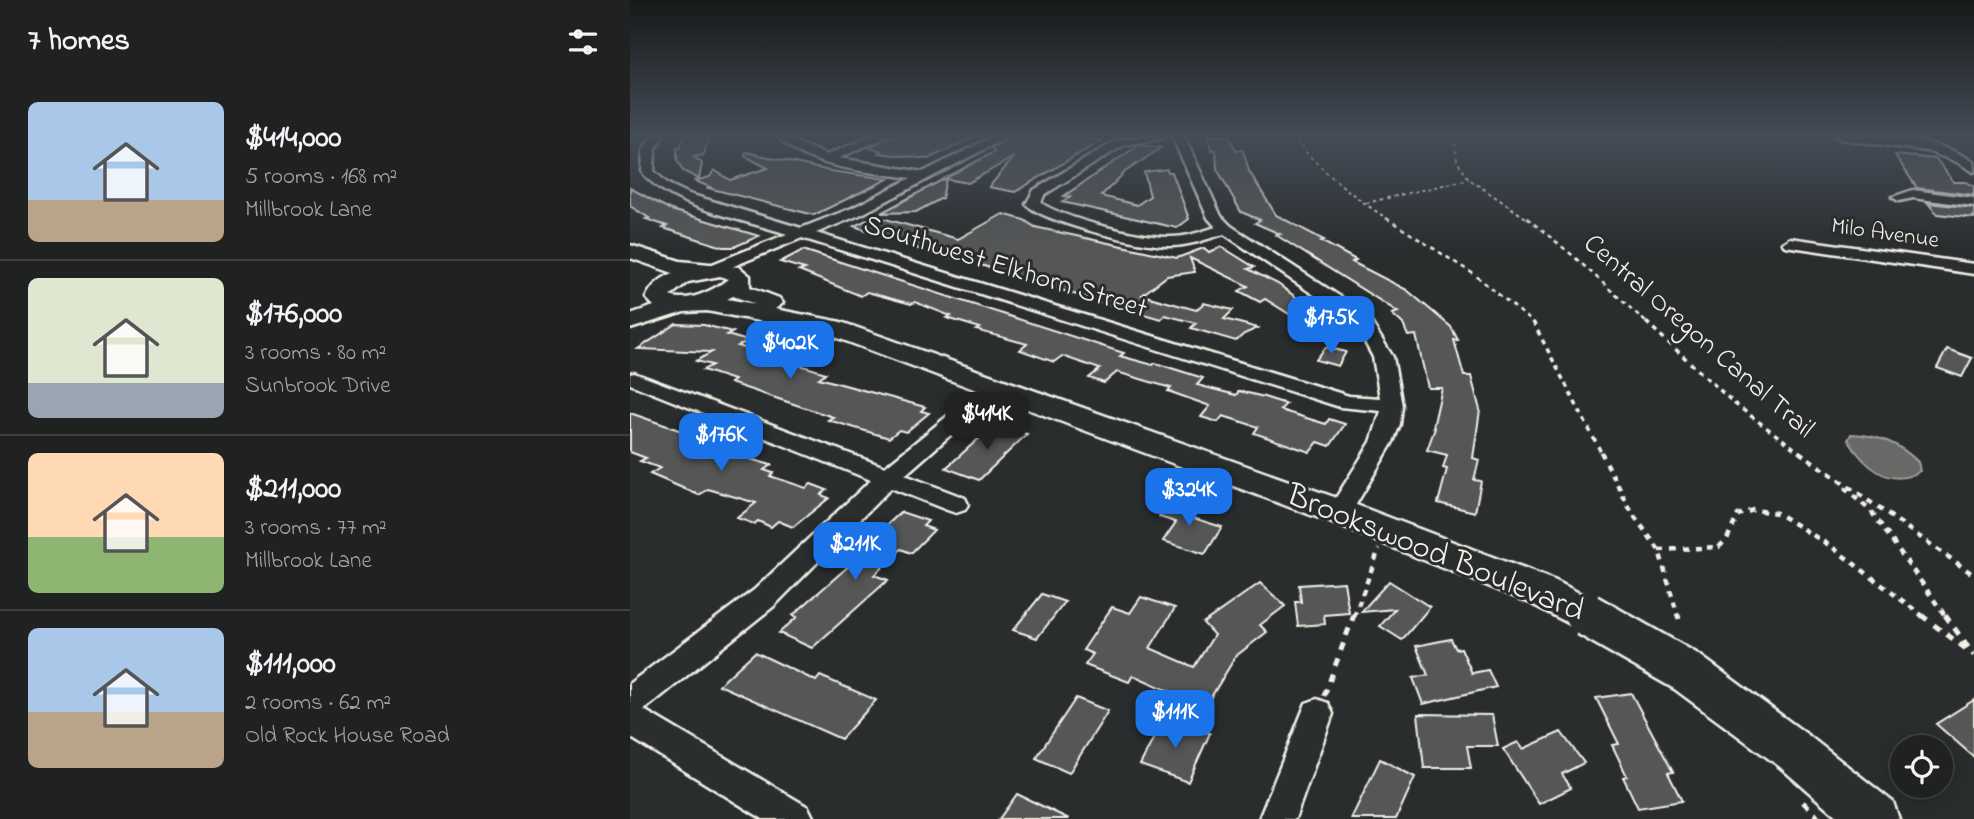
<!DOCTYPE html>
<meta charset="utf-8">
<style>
:root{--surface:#202222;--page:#282a2a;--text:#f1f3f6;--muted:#a2a4a5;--line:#3d3f40;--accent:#1a73e8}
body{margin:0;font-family:"Indie Flower",sans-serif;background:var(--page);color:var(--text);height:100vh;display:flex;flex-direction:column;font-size:26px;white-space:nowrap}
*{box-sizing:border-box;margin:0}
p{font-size:23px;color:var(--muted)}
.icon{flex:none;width:38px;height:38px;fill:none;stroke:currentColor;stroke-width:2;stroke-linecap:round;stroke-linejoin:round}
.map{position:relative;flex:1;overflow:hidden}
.drawer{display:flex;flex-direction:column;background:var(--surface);width:630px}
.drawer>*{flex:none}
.controls{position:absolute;left:1260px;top:735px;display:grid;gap:14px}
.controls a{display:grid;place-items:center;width:63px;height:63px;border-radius:50%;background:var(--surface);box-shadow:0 4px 18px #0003,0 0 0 2px var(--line);font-size:35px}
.price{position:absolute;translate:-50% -60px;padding:0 16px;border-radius:14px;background:var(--accent);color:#fff;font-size:23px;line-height:46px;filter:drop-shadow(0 2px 4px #0008)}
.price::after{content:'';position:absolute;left:50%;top:42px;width:21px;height:16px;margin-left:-10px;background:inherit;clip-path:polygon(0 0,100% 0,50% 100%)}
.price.on{background:#222;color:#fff}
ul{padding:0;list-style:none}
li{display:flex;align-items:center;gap:21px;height:175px;padding:0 28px}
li+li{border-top:2px solid var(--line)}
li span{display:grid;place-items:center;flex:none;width:196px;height:140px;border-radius:10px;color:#555}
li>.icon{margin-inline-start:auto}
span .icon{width:84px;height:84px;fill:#fffc;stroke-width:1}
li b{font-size:30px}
h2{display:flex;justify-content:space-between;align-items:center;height:84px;padding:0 28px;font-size:30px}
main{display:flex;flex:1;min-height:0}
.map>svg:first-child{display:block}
.water{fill:#676866;stroke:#9f9f9a;stroke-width:2}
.building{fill:#555756;stroke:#f4f1e8;stroke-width:2}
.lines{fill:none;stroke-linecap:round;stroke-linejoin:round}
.street-casing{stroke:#f4f1e8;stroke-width:5}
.secondary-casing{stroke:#f4f1e8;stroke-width:5}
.path-far4{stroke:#f4f1e8;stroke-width:2;stroke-dasharray:3.5 3.5;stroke-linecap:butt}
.path-far3{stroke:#f4f1e8;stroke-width:2.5;stroke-dasharray:4.5 4.5;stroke-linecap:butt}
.path-far2{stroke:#f4f1e8;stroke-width:3.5;stroke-dasharray:5 5;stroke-linecap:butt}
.path-far1{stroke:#f4f1e8;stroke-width:4.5;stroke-dasharray:6 6;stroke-linecap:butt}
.path{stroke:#f4f1e8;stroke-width:5;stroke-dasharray:8 8;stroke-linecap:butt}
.street{fill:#2a2d2e;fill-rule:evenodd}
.secondary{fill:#2a2d2e;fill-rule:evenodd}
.secondary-bridge-far1-casing{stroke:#f4f1e8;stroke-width:38;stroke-linecap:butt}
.secondary-bridge-casing{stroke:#f4f1e8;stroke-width:47;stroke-linecap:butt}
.secondary-bridge-far1{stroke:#2a2d2e;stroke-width:33}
.secondary-bridge{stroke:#2a2d2e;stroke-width:42}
.labels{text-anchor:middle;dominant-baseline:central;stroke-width:6;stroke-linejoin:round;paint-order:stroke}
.far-street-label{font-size:23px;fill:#f4f1e8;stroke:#2a2d2e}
.street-label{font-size:28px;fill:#f4f1e8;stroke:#2a2d2e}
.near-street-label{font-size:33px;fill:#f4f1e8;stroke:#2a2d2e}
</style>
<main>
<section class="drawer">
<h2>7 homes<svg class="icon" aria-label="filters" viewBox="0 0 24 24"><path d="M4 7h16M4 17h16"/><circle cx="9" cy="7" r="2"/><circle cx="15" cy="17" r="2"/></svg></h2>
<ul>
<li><span style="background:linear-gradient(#a9c7e8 70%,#b9a48a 0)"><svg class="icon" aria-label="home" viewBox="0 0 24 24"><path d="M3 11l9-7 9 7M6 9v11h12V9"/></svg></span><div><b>$414,000</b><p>5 rooms · 168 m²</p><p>Millbrook Lane</p></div></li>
<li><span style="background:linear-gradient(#dfe7d0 75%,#9aa5b1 0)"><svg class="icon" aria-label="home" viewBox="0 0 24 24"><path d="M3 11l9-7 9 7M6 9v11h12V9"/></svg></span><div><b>$176,000</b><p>3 rooms · 80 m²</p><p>Sunbrook Drive</p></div></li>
<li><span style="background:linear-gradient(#ffd9b3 60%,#8fb573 0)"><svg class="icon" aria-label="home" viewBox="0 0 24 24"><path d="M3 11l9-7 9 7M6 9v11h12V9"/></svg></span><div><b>$211,000</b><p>3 rooms · 77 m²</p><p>Millbrook Lane</p></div></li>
<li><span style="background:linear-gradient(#a9c7e8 60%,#b9a48a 0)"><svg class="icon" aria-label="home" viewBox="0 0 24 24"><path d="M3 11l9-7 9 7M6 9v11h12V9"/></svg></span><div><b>$111,000</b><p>2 rooms · 62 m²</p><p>Old Rock House Road</p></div></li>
</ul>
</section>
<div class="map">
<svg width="1344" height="819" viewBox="0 0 1344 819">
<rect width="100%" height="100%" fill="#2a2d2e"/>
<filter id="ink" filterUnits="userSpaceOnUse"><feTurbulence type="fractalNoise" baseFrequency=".0143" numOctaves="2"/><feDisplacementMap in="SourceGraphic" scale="14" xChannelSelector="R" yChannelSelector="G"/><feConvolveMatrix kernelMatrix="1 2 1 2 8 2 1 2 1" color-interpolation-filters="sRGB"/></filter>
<g filter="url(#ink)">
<path class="water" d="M1221,434C1248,435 1269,443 1288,462L1290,471C1259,490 1234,465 1218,440Z"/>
<g class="building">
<path d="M54,136H79L74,155L64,157L72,163L69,179L53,171L47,160V147L50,148Z"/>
<path d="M260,136H346L298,159L249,153L252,151L240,148Z"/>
<path d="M381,136H443L472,140L385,192L359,187L384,157L338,183L316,179L312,198L286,212L251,213L364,152L362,148Z"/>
<path d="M577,136H599L606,151L613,150L619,171L646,215L694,240L691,241L726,260L722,262L777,290L821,327L828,340H824L834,376H841L850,410L843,458L849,460L844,480L851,481L845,512L808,503L817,469L813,468L817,455L797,450L805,428L803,427L812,388H798L786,335L778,336L773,324L762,314L768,312L646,235L650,234L625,223L630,220L611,212L587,169L586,150H582Z"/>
<path d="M509,145L531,148L495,172L471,196L507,205L520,196L514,172L537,169L538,172H542L559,219L547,228L432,202L440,197L434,196Z"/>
<path d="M116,152L200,171L258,179L184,215L78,188L80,187L65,181L80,177L84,170L100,180L138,168L115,156Z"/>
<path d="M1265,155L1306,159L1324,182H1336L1344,186V195L1287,188Z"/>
<path d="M0,188L41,210L129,236L104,247H93L33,228L37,226L16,219L19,218L0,206Z"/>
<path d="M1298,203L1344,208V218L1307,214Z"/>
<path d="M373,214L394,220L405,227L547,258L574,248L579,252L592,247L624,267L618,269L648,284L678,306L659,314L635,299L630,302L609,291L618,286L560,258L565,272L537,276L512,295L566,310L574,303L603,310L594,319L628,328L614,334L606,341L561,328L566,323L535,315L531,319L463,300L344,263L281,247L284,246L224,226L245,216L328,239Z"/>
<path d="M173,250L494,353L490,356L523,365L525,363L573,378L567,385L606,395L609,391L634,397L656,404L650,410L696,424L699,419L715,424L700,446L688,442L680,452L662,446L624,433L628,427L593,416L588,422L571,417L580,406L538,391L541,388L487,372L474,383L459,378L470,369L432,356L424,362L390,350L397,344L346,330L350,328L317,318L321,316L285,302L281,304L237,292L231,296L169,271L175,269L150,262Z"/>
<path d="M46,324L74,325L103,332L97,335L118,341L108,346L196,373L189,378L295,407L291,411L299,413L276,432L269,430L259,438L198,420L203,417L100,383L104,380L73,370L82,365L66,361L82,352L8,349Z"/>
<path d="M696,347L716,352L708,366L686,360Z"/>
<path d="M1317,349L1342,358L1332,377L1307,368Z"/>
<path d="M0,413L124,456L120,459L141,465L134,470L143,473L140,476L176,488L181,484L197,490L191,495L199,498L163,527L148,521L141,527L128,521L124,524L107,518L126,503L78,489L69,495L20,474L30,468L10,461L16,458L0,452Z"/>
<path d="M365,424L397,434L349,480L316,468Z"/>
<path d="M541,499L567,507L560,517L592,527L575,554L533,541L546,522L529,517Z"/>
<path d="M271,512L298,521L293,526L304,530L281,553L271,549L244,575L258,580L182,648L149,633L167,617L163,615L247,541L242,539Z"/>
<path d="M759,581L800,607L772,640L750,626L765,609L731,612Z"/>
<path d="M714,582L719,613L694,615L695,624L668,626L665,602H671L669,585Z"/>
<path d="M630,583L655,606L630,625L637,632L606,656L575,707L503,675L499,682L455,665L463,654L453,650L482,607L500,613L511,597L545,608L520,648L564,667L584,635L573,623Z"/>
<path d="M412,594L435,602L407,638L383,630Z"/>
<path d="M821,639L826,649L831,648L842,673L858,670L866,687L793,704L783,678L798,675L786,646Z"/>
<path d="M125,652L186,681L190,676L246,700L211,739L89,685Z"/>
<path d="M1001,693L1043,772L1038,773L1052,801L1008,808L993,777L997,776L982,745L989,744L966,698Z"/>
<path d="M446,698L478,711L439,773L406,758Z"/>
<path d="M1344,700V757L1306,724Z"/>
<path d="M788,714L862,715L868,746H837L841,768H794Z"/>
<path d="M534,718L580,733L558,782L510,765Z"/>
<path d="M931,732L954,763L932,774L941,788L909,804L873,749L888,742L893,749Z"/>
<path d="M750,759L785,777L766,819H721Z"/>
<path d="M387,794L439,819H369Z"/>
</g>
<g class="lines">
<g class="street-casing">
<g id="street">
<path d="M21,136H33L25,150L24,171L38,184L59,194L171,228L222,208L281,178C243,172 173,168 148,136H160L166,142L196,155L242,136H258L209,158L293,172L364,136H379L232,214L186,233L719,396L750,398L743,357L726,326L705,309L594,234C577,239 559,246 541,246C515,247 412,222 396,204L404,190L487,140L536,136L530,139L494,145L414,195L411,203C435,219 508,237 538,237C554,238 570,232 586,227L578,218L542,136H554L591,216L601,226L717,301L739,319L763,357L772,406L770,424L763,442L718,518L709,521L700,518L697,512L741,442L751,411L710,407L172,238L87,273H75L73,270L75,267L157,234C115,220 39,207 12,172L13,150Z"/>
<path d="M1204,136C1250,136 1305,136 1344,162V172L1327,162L1297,151L1210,139Z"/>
<path d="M1283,190L1344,198V206L1283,198L1269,201L1262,197Z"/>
<path d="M1160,238L1344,264V274L1155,246L1152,243Z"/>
<path d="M4,373L255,467L358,383H372L375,387L275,475L335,498L338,504L335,510L326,513L317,510L261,488L144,606L14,710L178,807L184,819H133L0,737V683L124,590L241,480L0,384V374Z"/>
<path d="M687,699L698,703L703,714L665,819H629L676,703Z"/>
</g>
</g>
<g class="secondary-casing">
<g id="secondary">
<path d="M0,245L50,261L109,267L120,276V287L149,298L153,303L145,309L211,322L721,503L926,581L970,604L976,615L970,626L957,631L944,626L900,603L697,521L197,334L77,311L54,312L0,329V314L24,306L16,298C22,285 30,279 43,273L0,258ZM90,276L98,279C83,291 58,303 40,296L58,282ZM103,296L125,304L97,299Z"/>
<path d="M1164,729L1179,736L1263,802L1269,819H1210L1149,766L1142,751L1149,736Z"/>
</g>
</g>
<g class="path-far4">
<path d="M661,136C690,169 722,196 759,220"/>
<path d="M824,136L827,161L839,179L899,220"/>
<path d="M736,203L839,179"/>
</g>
<g class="path-far3">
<path d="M756,218L845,275L905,324"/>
<path d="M897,218L941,254L1018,324"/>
</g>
<g class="path-far2">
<path d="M903,322L972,454"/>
<path d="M1016,322L1105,404L1172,454"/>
</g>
<g class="path-far1">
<path d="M971,452L1002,513L1029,550L1048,617"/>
<path d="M1169,452L1344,575"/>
<path d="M1214,488L1241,511L1316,617"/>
<path d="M1029,550L1089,547L1097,539L1108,515L1123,510L1147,513L1202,547L1294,617"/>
<path d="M724,617L749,549"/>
</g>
<g class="path">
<path d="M1048,615L1049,619"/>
<path d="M1291,615L1344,655"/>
<path d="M1315,615L1340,650"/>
<path d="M694,696L724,615"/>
<path d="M1173,802L1190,819"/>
</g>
<use href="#street" class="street"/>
<use href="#secondary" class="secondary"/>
<g class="secondary-bridge-far1-casing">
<path id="secondary-bridge-far1" d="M957,615L960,617"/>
</g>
<g class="secondary-bridge-casing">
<path id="secondary-bridge" d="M957,615L1057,672L1164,751"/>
</g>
<use href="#secondary-bridge-far1" class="secondary-bridge-far1"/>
<use href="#secondary-bridge" class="secondary-bridge"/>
</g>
</g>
<linearGradient id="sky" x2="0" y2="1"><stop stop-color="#171919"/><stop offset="0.54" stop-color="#444c57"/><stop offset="1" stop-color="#444c57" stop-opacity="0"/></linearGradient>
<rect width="1344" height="251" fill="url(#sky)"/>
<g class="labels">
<g class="far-street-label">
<text transform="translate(1255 234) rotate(8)">Milo Avenue</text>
</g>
<g class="street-label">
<text transform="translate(375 268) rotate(17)">Southwest Elkhorn Street</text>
<text transform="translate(1068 337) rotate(41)">Central Oregon Canal Trail</text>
</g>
<g class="near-street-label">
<text transform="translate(805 554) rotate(22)">Brookswood Boulevard</text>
</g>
</g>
</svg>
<div class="controls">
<a><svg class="icon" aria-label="locate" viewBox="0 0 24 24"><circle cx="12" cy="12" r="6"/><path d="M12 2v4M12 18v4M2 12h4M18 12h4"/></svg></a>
</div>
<b class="price" style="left:701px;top:356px">$175K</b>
<b class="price" style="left:160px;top:381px">$402K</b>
<b class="price on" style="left:357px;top:452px">$414K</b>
<b class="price" style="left:91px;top:473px">$176K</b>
<b class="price" style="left:559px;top:528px">$324K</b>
<b class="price" style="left:225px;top:582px">$211K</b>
<b class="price" style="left:545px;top:750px">$111K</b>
</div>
</main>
